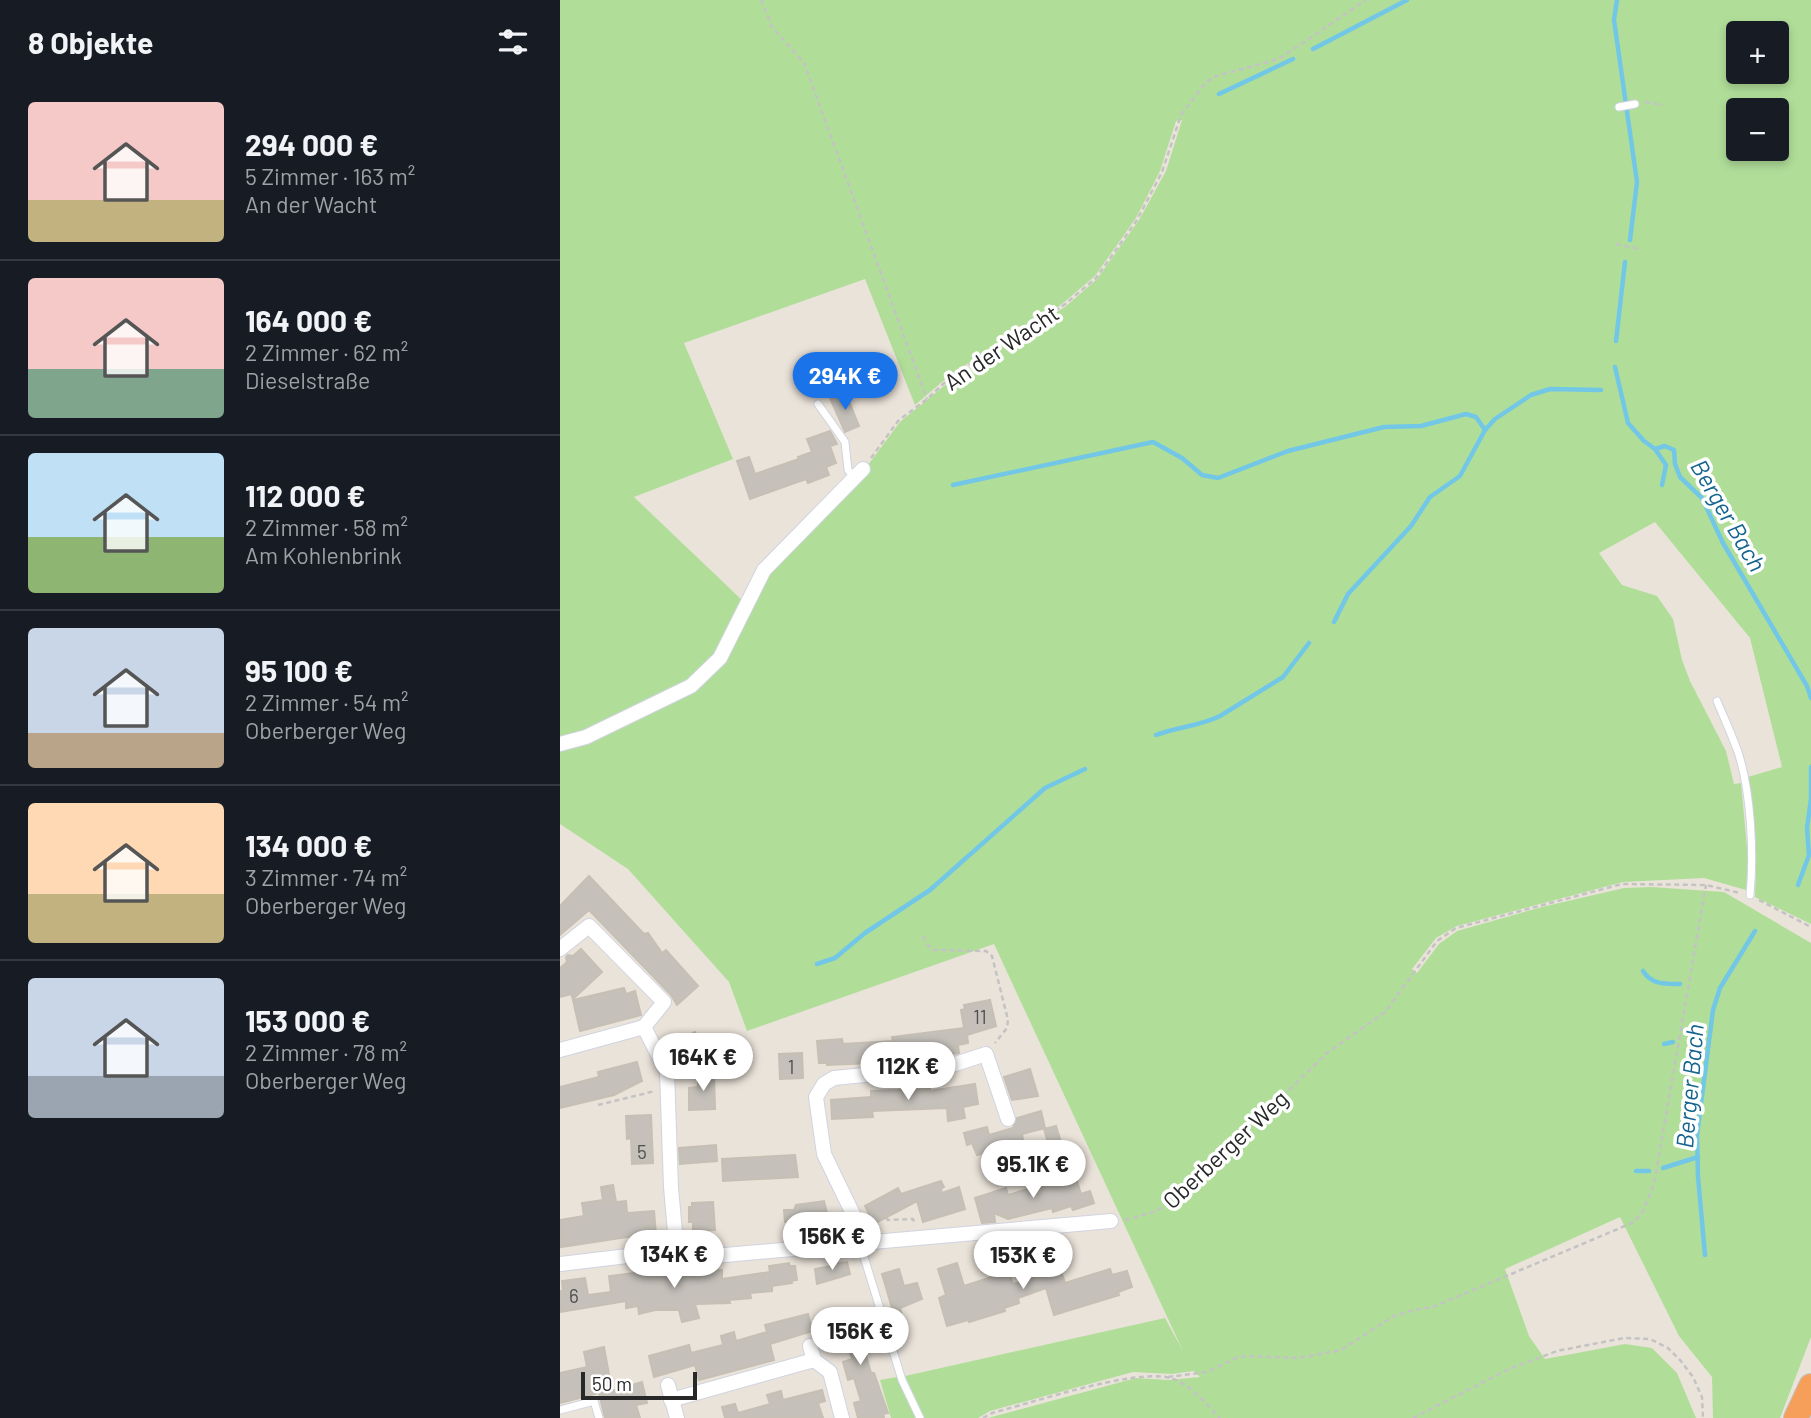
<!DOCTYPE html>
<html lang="de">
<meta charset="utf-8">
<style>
:root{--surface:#171b24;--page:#242831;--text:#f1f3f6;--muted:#9ea1a6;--line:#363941;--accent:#1a73e8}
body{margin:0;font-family:Barlow,sans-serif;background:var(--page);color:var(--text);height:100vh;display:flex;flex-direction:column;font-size:26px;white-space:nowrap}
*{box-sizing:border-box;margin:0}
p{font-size:23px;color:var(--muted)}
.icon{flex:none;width:38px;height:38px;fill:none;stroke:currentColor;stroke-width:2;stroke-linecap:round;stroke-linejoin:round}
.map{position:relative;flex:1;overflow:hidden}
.side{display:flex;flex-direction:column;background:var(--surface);width:560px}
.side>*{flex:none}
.fabs{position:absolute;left:1166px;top:21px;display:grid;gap:14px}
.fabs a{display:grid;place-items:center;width:63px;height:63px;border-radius:7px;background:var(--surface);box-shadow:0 4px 10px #0003;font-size:35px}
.scale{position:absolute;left:21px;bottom:18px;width:116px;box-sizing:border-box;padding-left:7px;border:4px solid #282828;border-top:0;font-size:19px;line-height:24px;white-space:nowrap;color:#282828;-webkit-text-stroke:5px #fff;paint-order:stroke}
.price{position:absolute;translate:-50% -60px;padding:0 16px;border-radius:24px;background:#fff;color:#222;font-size:23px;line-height:46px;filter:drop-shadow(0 2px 4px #0008)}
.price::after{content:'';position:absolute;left:50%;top:42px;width:21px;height:16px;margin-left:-10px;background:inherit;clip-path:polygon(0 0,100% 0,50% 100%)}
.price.on{background:var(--accent);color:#fff}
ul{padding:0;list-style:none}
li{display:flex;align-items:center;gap:21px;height:175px;padding:0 28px}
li+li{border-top:2px solid var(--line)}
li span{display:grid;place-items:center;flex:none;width:196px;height:140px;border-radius:7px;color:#555}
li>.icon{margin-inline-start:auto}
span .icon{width:84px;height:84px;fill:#fffc;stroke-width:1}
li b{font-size:30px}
h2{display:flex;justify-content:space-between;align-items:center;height:84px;padding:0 28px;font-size:30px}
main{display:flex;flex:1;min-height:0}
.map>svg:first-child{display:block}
.green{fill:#b0de99;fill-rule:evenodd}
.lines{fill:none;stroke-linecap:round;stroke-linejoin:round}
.stream{stroke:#72c7e7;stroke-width:4.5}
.building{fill:#c5c0ba;stroke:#c5bfb4;stroke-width:2}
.lane-casing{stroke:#d0d3e0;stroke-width:9}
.street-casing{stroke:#d0d3e0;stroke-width:16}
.highway-casing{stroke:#c3c3c3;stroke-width:26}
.path{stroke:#c3c3c3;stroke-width:2.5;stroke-dasharray:5 3.5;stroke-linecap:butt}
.lane{stroke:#fff;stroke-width:7}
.street{stroke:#fff;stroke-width:14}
.highway{stroke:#f59f5b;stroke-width:24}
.labels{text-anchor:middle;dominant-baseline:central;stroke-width:7;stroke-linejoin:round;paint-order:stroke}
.number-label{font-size:19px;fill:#4f4e4c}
.street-label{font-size:23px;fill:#282828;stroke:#fff}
.water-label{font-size:24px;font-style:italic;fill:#146490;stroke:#fff}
</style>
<main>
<section class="side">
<h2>8 Objekte<svg class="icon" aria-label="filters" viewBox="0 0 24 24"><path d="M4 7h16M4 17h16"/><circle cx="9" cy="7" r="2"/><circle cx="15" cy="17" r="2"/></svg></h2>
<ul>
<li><span style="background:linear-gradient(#f6c9c9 70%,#c2b280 0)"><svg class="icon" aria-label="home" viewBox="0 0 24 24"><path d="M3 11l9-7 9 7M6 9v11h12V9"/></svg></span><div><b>294 000 €</b><p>5 Zimmer · 163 m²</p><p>An der Wacht</p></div></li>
<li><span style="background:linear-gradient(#f6c9c9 65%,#7fa58c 0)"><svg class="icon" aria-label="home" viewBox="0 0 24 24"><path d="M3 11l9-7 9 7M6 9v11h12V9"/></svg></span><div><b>164 000 €</b><p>2 Zimmer · 62 m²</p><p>Dieselstraße</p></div></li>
<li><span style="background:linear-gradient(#bfe0f5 60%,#8fb573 0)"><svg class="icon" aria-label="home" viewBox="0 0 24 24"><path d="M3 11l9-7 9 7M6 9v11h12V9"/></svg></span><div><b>112 000 €</b><p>2 Zimmer · 58 m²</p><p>Am Kohlenbrink</p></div></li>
<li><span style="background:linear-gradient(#c9d6e8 75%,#b9a48a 0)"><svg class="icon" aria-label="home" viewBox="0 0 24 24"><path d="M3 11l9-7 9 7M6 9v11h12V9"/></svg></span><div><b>95 100 €</b><p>2 Zimmer · 54 m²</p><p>Oberberger Weg</p></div></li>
<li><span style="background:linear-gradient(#ffd9b3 65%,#c2b280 0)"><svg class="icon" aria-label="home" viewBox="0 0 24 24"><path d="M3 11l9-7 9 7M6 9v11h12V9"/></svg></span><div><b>134 000 €</b><p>3 Zimmer · 74 m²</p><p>Oberberger Weg</p></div></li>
<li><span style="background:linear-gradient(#c9d6e8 70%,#9aa5b1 0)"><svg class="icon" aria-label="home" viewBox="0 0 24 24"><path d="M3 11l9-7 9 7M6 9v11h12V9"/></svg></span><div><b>153 000 €</b><p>2 Zimmer · 78 m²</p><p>Oberberger Weg</p></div></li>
</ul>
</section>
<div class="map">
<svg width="1251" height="1418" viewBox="0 0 1251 1418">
<rect width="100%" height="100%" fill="#eae3da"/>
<g class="green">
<path d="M0,0H1251V924L1195,897L1196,862L1188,777L1222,767L1190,638L1095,522L1039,553L1062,585L1097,596L1113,619L1122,660L1130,681L1166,751L1174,784L1181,783L1189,869L1186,890L1144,878L1063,882L897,926L876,938L852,969L857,973L879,944L897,931L982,907L1064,888L1092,887L1164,892L1251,943V1337L1220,1418H1153L1152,1377L1119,1336L1060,1217L945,1269L969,1336L985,1359L1065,1344L1092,1348L1117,1373L1136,1418H428L576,1378L608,1380L640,1377L634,1371L612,1374L573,1372L430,1411L418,1418H364L345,1376L605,1318L623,1351L434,944L187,1031L169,982L68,869L0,824V746L131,689L161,660L205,571L305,469L340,422L396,376L505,307L537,279L579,220L606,171L622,120L616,121L600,171L576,218L535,276L502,304L454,337L395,371L355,405L305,279L124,343L173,459L74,497L184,602L157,655L130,683L27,734L0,741ZM1178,33H1216V72H1178ZM1178,110H1216V149H1178Z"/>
<path d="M337,1377L356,1418H331L320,1380Z"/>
</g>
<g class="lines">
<g class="stream">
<path d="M1057,0L1054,20L1077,182L1070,240"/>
<path d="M753,49L847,0"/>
<path d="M659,94L733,59"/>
<path d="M1056,341L1065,262"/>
<path d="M1055,367L1068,423L1084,441L1095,449L1105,446L1114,450L1115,464L1120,477L1142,498L1163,543L1247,686L1251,698"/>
<path d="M1095,449L1106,465L1102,485"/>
<path d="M393,485L593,442L622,458L642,475L658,478L728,451L824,427L861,426L906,414L916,417L925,430"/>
<path d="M774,622L788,594L851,526L870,497L900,476L925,430L935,419L971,395L990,389L1041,390"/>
<path d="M596,735C617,727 640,726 660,716L723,677L749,643"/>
<path d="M1238,885L1249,855L1247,828L1251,799V767"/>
<path d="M257,964L275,958L305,933L370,890L485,788L525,769"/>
<path d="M1083,971C1092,985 1105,984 1120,984"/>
<path d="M1104,1044L1113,1042"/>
<path d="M1103,1168L1138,1157"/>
<path d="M1076,1171H1089"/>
<path d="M1145,1255L1138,1177L1137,1135L1153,1010L1160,988L1195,931"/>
</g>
</g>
<g class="building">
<path d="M285,392L299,426L285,432L270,398Z"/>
<path d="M270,431L277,444L270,446L276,463L266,467L269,475L248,483L246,479L190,499L177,461L189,457L195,474L239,459L238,457L252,452L247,439Z"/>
<path d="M29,876L84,934L88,933L102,953L106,950L138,986L117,1005L111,995L29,910L0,935V906Z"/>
<path d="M21,949L42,972L13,999L11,994L0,997V968L7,962L6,957L8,955L13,956Z"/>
<path d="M64,988L66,994L75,991L81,1015L20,1031L13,1000Z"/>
<path d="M430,1000L436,1026L407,1035L408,1043L398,1045L399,1053L336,1062L267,1065V1063H259L257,1041L282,1039L283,1044L333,1041L332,1037L404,1028L401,1010L405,1009L404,1005Z"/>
<path d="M135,1032L144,1051L125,1060H120L112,1043Z"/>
<path d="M242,1053L243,1078L220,1079L219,1054Z"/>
<path d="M77,1062L82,1081L54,1095L0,1108V1087L39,1077L38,1072Z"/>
<path d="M470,1069L478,1096L452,1100L444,1077Z"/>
<path d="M138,1073H154L155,1109L129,1110V1088L138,1087Z"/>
<path d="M415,1084L418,1104L403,1107L405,1118L388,1121L387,1108L312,1111L313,1117L272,1119L271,1100L311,1097V1091L370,1089V1091Z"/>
<path d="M481,1111L485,1128L462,1134L463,1140L451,1143L452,1149L439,1153L438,1149L417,1155L412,1143L407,1145L404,1133L427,1127L429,1135L453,1128L457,1118Z"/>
<path d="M91,1115L93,1163L72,1164L71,1138L67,1139L66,1116Z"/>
<path d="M496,1126L505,1155L493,1159L484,1129Z"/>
<path d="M156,1145L157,1161L120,1164L119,1148Z"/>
<path d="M235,1155L238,1177L163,1181L162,1159Z"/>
<path d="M502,1175L505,1185L517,1181L521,1194L530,1191L534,1203L513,1210L511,1206L493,1212L492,1208L448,1219L434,1213L435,1222L422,1223L415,1198L446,1188L448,1195L484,1184L483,1181Z"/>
<path d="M381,1181L384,1187L381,1189L382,1193L399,1187L405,1209L363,1222L357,1201L314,1224L305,1206L338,1188L341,1194Z"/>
<path d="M53,1185L56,1202L66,1201L67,1213L94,1211L96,1235L67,1237L1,1247L0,1220L24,1216L22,1203L43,1200L41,1187Z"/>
<path d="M264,1201L267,1213H270V1221L283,1220L286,1233L241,1237L240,1228H230V1222H225L224,1210H234L236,1205Z"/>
<path d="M153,1202L155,1230L133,1231V1222H129V1207H132V1203Z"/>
<path d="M496,1256L505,1283L550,1269L552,1275L567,1271L572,1287L558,1292L559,1295L494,1315L486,1288L458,1298L459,1303L444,1308L445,1311L409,1322L408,1320L387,1326L379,1298L386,1295L378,1269L397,1263L404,1286L432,1277L428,1266L444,1260L453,1284L482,1275L478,1262Z"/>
<path d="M287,1262L290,1274L257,1284L255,1269L271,1266V1264Z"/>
<path d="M229,1263L230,1266H235L237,1280L231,1281L232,1283L212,1286V1291L190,1293L191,1298L169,1300L170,1303L135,1304L139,1318L122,1322L119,1310H95L79,1314L78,1306L66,1308V1301L0,1312V1291H3L2,1281L25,1278L28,1295L51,1292L49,1276L82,1272L162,1270V1279L210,1272L209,1266Z"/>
<path d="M339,1269L344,1286L357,1283L362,1299L340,1308L343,1318L341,1322L342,1327L333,1330L327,1310L332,1308L322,1274Z"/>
<path d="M297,1310L304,1337L301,1338L311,1373H314L328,1413L323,1414L324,1418H298L294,1403L301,1401L294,1378L288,1380L283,1362L292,1359L284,1332L275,1334L270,1317Z"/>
<path d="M248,1314L252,1331L210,1344L214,1360L139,1380L135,1365L94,1377L89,1356L129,1345L131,1353L163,1345L161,1336L174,1332L176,1341L207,1332L205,1325Z"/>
<path d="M44,1347L52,1391L82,1382L87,1403L76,1405L80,1418H45L39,1393L0,1403V1373L27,1367L24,1352Z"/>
<path d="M262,1390L265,1401L258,1403L263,1418H165L162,1407L175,1404L178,1413L210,1404L207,1395L221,1391L223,1400Z"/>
</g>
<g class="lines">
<g class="lane-casing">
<g id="lane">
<path d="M1059,107L1075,104"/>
<path d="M258,404L285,442L288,470L295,478"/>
<path d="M1157,701C1164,718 1172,735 1178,752C1191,792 1194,853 1190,895"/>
<path d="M300,1244L342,1380L360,1418"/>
<path d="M0,1410L34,1401L39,1418"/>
</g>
</g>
<g class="street-casing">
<g id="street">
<path d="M0,744L26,737L131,686L160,658L204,570L303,469"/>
<path d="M0,949L29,926L104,1002L84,1027L107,1072L111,1187L117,1255"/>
<path d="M0,1050L84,1027"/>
<path d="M307,1243L264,1154L256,1097L264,1084L274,1078L386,1067L426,1054L448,1119"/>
<path d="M0,1264L84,1254L154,1256L551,1221"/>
<path d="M250,1346L254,1360L270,1372L282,1418"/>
<path d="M108,1385L117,1418"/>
<path d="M111,1400L254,1360"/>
</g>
</g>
<g class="highway-casing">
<path id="highway" d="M1236,1418L1251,1386"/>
</g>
<g class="path">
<path d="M201,0L212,27L244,63L367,399"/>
<path d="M1085,102L1103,105"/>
<path d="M1056,244L1079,249"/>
<path d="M311,458L338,421L367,399L395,373L455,338L504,305L536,278L577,220L602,172L621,115L643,86L653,77L719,59L806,0"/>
<path d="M1199,900L1251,927"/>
<path d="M363,936L368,945L373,950L426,951L432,956L448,1020L447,1028L435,1043"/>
<path d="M38,1105L95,1091"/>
<path d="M326,1218L328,1220L353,1219L355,1225"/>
<path d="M565,1220L597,1211L652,1165L767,1053L825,1012L877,941L896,928L1062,884L1146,885L1180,893"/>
<path d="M608,1377L647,1372L676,1358L685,1356L739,1358L781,1350L832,1317L854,1310L873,1307L1072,1223L1082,1213L1094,1184L1146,885"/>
<path d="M423,1418L432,1413C471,1403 575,1368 610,1378C630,1383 646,1404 660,1418"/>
<path d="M853,1418L949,1369L997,1351L1064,1338L1090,1339L1108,1348L1120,1360L1133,1377L1142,1397L1143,1418"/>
</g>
<use href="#lane" class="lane"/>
<use href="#street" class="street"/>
<use href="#highway" class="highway"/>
</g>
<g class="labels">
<g class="number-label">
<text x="420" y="1016">11</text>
<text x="231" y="1066">1</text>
<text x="82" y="1151">5</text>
<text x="14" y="1295">6</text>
</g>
<g class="street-label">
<text transform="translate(441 347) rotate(-34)">An der Wacht</text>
<text transform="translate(665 1149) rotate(-43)">Oberberger Weg</text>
</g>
<g class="water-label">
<text transform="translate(1169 515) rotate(60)">Berger Bach</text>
<text transform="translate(1129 1086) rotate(-85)">Berger Bach</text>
</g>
</g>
</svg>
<div class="fabs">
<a>+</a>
<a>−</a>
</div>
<div class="scale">50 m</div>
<b class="price on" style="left:285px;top:412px">294K €</b>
<b class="price" style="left:143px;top:1093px">164K €</b>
<b class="price" style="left:348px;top:1102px">112K €</b>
<b class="price" style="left:473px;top:1200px">95.1K €</b>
<b class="price" style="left:272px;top:1272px">156K €</b>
<b class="price" style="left:114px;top:1290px">134K €</b>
<b class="price" style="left:463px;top:1291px">153K €</b>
<b class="price" style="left:300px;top:1367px">156K €</b>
</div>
</main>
